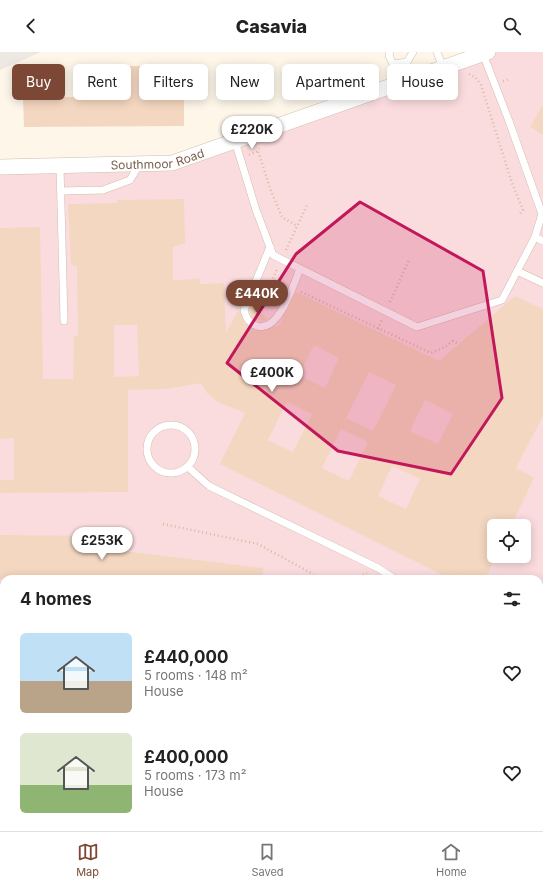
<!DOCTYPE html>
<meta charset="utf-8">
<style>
:root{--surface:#fff;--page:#f2f2f2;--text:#222;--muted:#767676;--line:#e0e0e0;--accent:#7c4734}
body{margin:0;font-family:Inter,sans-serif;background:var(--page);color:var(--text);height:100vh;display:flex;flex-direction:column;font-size:15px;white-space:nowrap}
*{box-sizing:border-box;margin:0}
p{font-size:13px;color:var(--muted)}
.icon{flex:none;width:22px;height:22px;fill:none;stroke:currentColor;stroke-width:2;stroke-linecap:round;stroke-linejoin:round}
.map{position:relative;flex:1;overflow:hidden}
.side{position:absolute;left:0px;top:523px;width:543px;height:256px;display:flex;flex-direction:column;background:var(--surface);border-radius:12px 12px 0 0;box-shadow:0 2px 10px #0003}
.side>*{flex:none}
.hud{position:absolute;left:12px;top:12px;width:519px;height:36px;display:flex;gap:8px}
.controls{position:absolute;left:487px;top:467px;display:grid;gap:8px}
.controls a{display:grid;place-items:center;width:44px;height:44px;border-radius:6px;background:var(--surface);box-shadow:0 2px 10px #0003;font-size:20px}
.price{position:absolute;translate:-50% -34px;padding:0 9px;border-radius:14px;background:#fff;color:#222;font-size:13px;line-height:26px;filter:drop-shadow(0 1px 2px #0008)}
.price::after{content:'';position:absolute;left:50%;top:24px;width:12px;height:9px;margin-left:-6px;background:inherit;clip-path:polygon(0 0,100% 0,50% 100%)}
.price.active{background:var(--accent);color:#fff}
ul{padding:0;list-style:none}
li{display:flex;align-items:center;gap:12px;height:100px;padding:0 20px}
li span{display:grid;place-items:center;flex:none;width:112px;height:80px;border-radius:6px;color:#555}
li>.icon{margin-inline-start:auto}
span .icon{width:48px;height:48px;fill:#fffc;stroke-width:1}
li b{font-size:17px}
h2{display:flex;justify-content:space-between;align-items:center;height:48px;padding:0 20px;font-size:17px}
.tag{padding:0 14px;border-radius:6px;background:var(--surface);box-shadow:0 2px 10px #0003;font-size:14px;line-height:36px}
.tag.active{background:var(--accent);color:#fff}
header{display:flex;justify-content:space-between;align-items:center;height:52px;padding:0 20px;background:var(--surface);font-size:18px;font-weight:800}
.tabs{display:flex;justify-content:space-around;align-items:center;height:56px;border-top:1px solid var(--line);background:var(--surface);font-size:11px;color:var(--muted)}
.tabs a{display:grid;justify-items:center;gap:2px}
.tabs .active{color:var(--accent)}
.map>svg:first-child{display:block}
.residential{fill:#f5e9d7}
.industrial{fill:#eee8e2}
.medical{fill:#fbdcde;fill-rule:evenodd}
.building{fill:#f4d7c0;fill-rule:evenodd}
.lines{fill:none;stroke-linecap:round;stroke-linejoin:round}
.service-casing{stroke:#d0bfad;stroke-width:8}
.minor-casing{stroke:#d0bfad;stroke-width:16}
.path{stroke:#d9baa2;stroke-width:2.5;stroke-dasharray:1 3;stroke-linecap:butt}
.service{stroke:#fff;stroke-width:7}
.minor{stroke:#fff;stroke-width:15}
.marked{fill:#c2185b;fill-opacity:0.2;stroke:#c2185b;stroke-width:3;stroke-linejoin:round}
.labels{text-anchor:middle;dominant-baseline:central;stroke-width:3;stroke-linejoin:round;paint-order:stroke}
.street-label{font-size:12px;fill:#795d4b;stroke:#fffaf0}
</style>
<header><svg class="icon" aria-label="back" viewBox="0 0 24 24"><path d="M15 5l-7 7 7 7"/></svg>Casavia<svg class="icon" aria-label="search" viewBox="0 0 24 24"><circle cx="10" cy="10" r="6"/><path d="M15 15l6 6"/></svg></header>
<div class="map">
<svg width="543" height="779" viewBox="0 0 543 779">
<rect width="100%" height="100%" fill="#fdf6e9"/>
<path class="residential" d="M543,707V779H491L493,775H539V712Z"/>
<path class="industrial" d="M0,0H41L0,18Z"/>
<path class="medical" d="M488,0H543V707L539,712V527H4V775H493L491,779H0V115L172,111ZM494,474H524V504H494Z"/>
<g class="building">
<path d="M184,13V74L24,75L23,45H88L89,31H95V15Z"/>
<path d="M543,52V83L530,75Z"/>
<path d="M184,147L185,191L173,195V228L200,227V232L224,231L226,281L239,257L244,271L252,278L265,279L276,274L278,275L296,240L439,309L515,244L543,257V364L516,416L534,426L511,474H494V509L485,527H471L462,522L459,527H451L220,412L245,361L218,350L207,341L201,331L167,337L128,338V440L0,441V428H14V386L0,387V176L40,175L43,327H73L74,284H78L77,214L71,213L68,152L117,151V148ZM114,273H137L139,324L114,325ZM314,293L339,306L325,336L299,323ZM369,320L396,333L373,379L346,366ZM425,348L453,362L438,392L410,379ZM287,350L312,362L293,400L268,388ZM341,377L368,390L349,429L322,416ZM392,414L420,427L406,457L378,444Z"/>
<path d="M251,253L268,267L264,269L253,267L249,258Z"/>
<path d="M0,483L116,484V498L263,516L262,527H0Z"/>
</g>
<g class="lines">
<g class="service-casing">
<g id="service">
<path d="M390,0L389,4L393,12L407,10L413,0"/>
<path d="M437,0L443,16"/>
<path d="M235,89L256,158L273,203L417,275L502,248L535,185L542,162L509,69L483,2"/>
<path d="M60,114L64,269"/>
<path d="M61,139L103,138L130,128L139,113"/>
<path d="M535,185L543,189"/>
<path d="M270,195L244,258C246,266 249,272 257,274C279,281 293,233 300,217"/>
<path d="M517,219L543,231"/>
<circle cx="171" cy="397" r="24"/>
<path d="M188,415L209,434L378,516L395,527"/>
<path d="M0,760H4"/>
<path d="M122,779L126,775"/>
<path d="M465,779L468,775"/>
</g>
</g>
<g class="minor-casing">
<g id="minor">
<path id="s1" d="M0,115L172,111L488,0"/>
<path d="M539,621L543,617"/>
</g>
</g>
<g class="path">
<path d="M469,22L475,25L481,33L512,131L523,158L519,163"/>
<path d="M503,29L510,27"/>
<path d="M259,96L258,99L271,139L282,165L297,174"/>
<path d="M249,103L258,99"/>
<path d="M286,198L307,153"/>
<path d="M301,240L431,301L445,295L453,289L459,292"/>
<path d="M390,250L409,208"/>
<path d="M257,263L277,217"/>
<path d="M378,277L382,267"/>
<path d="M243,287L247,280"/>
<path d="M163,472L258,492L311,521L317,527"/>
<path d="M356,527L367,521"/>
<path d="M539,727L543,721"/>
<path d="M232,775L233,779"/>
<path d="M248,775L251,779"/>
<path d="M500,775L509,779"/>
<path d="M269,779L276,775"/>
</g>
<use href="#service" class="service"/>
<use href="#minor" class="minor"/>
</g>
<path class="marked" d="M360,150L483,219L502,346L451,422L338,399L227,311L296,202Z"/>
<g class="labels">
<g class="street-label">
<text stroke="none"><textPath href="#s1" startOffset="158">Southmoor Road</textPath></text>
</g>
</g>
</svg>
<div class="controls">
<a><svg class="icon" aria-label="locate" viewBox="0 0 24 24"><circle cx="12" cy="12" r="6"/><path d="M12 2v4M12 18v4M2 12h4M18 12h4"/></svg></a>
</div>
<b class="price" style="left:252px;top:98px">£220K</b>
<b class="price active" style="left:257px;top:262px">£440K</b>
<b class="price" style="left:272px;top:341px">£400K</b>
<b class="price" style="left:102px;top:509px">£253K</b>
<div class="hud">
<a class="tag active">Buy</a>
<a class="tag">Rent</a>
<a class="tag">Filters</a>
<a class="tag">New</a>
<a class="tag">Apartment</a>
<a class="tag">House</a>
</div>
<section class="side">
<h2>4 homes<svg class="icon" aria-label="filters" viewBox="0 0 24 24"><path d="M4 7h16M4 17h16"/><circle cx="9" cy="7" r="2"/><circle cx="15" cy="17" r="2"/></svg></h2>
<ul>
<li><span style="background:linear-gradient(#bfe0f5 60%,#b9a48a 0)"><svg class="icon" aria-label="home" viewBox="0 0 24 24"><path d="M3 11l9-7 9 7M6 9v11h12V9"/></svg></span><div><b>£440,000</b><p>5 rooms · 148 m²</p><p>House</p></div><svg class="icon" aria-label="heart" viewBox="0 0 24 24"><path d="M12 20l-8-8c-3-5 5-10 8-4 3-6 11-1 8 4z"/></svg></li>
<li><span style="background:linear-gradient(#dfe7d0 65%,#8fb573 0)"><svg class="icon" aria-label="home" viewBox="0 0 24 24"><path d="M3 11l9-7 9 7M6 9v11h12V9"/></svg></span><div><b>£400,000</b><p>5 rooms · 173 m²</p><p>House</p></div><svg class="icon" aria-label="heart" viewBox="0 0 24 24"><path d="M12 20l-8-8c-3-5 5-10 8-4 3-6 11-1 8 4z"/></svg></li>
</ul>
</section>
</div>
<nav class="tabs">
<a class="active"><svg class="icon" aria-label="map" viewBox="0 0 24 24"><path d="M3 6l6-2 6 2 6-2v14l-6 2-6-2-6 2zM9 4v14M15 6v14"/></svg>Map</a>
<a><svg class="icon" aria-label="saved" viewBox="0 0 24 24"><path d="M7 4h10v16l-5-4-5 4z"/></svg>Saved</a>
<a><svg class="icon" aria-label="home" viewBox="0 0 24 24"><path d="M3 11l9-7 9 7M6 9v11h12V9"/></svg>Home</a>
</nav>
